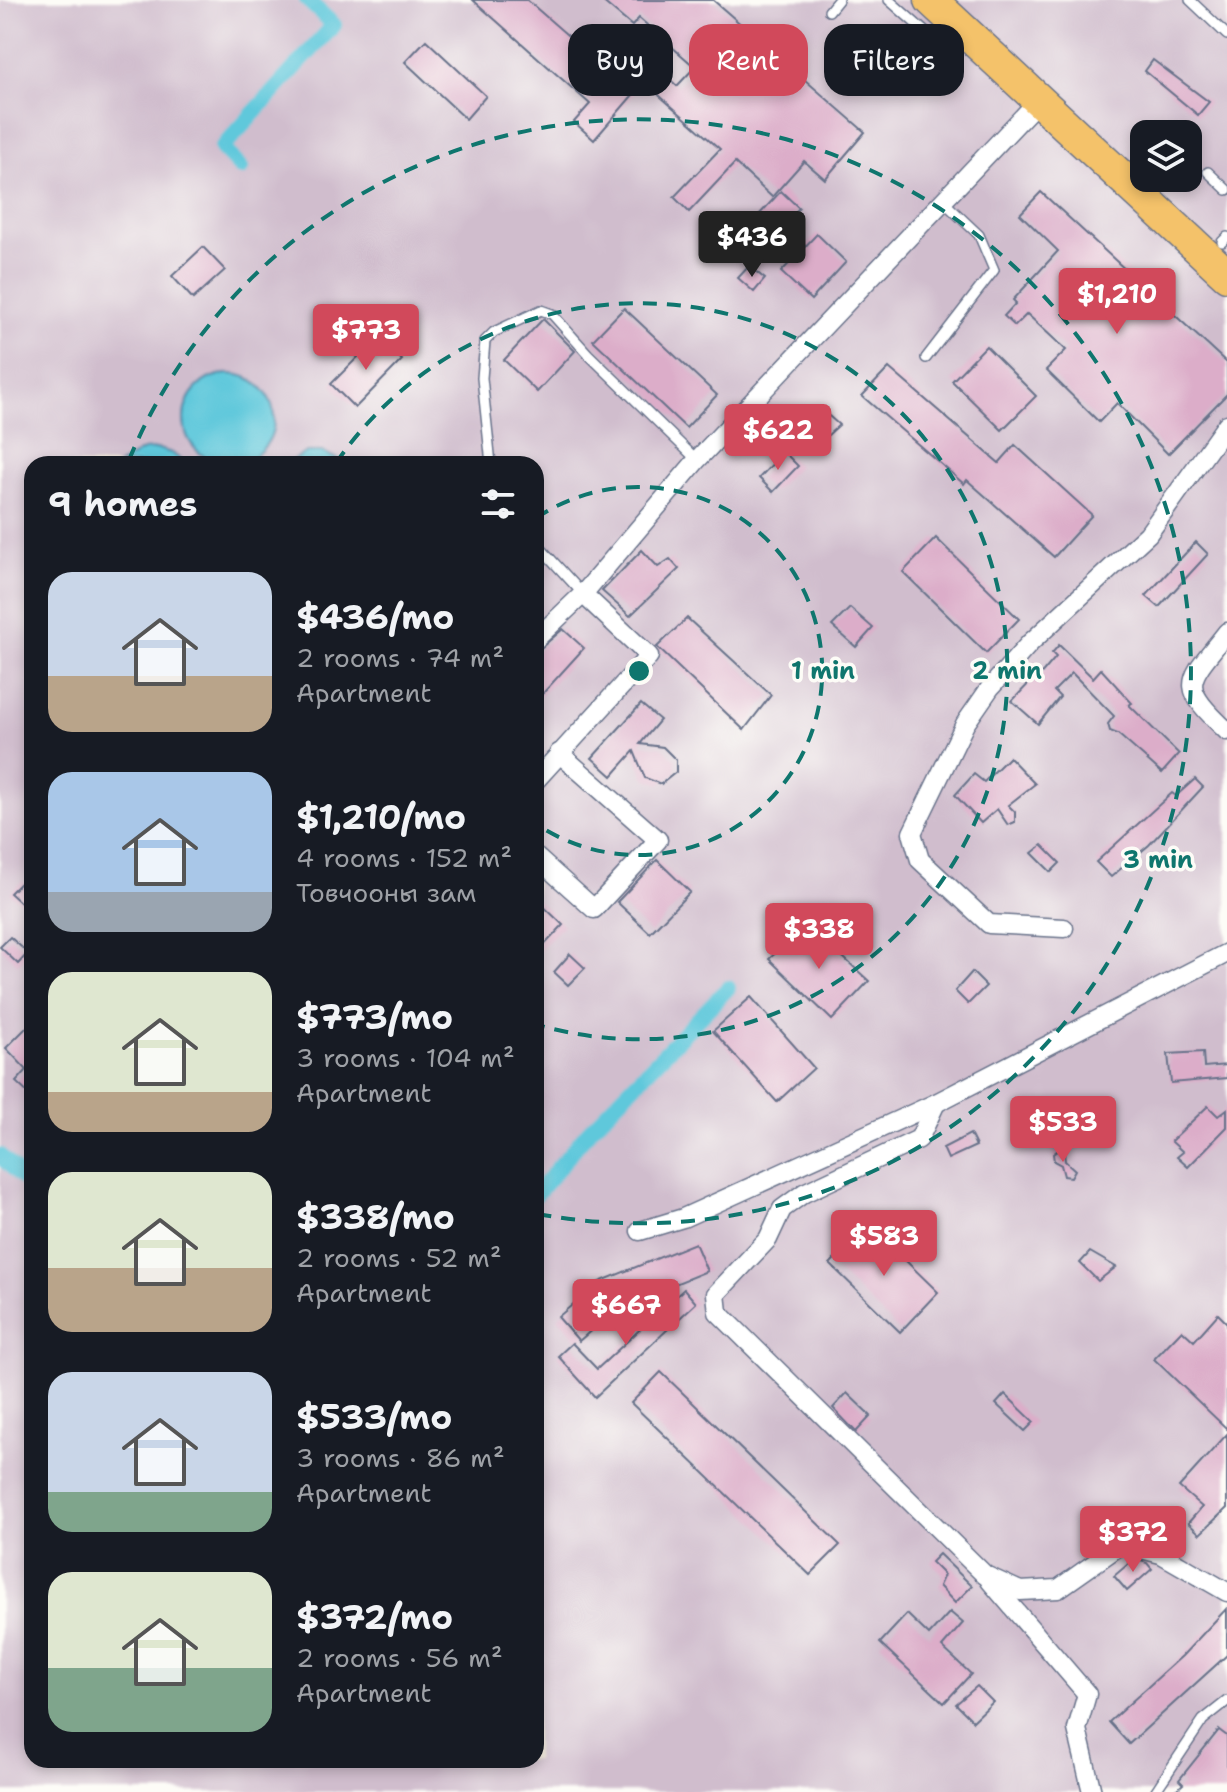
<!DOCTYPE html>
<meta charset="utf-8">
<style>
:root{--surface:#171b24;--page:#242831;--text:#f1f3f6;--muted:#9ea1a6;--accent:#d1495b}
body{margin:0;font-family:"Shantell Sans",sans-serif;background:var(--page);color:var(--text);height:100vh;display:flex;flex-direction:column;font-size:30px;white-space:nowrap}
*{box-sizing:border-box;margin:0}
p{font-size:26px;color:var(--muted)}
.icon{flex:none;width:44px;height:44px;fill:none;stroke:currentColor;stroke-width:2;stroke-linecap:round;stroke-linejoin:round}
.map{position:relative;flex:1;overflow:hidden}
.side{position:absolute;left:24px;top:456px;width:520px;height:1312px;display:flex;flex-direction:column;background:var(--surface);border-radius:24px;box-shadow:0 4px 12px #0003}
.side>*{flex:none}
.top-card{position:absolute;left:568px;top:24px;width:538px;height:72px;display:flex;gap:16px}
.buttons{position:absolute;left:1130px;top:120px;display:grid;gap:16px}
.buttons a{display:grid;place-items:center;width:72px;height:72px;border-radius:16px;background:var(--surface);box-shadow:0 4px 12px #0003;font-size:40px}
.price{position:absolute;translate:-50% -68px;padding:0 18px;border-radius:8px;background:var(--accent);color:#fff;font-size:26px;line-height:52px;filter:drop-shadow(0 2px 4px #0008)}
.price::after{content:'';position:absolute;left:50%;top:48px;width:24px;height:18px;margin-left:-12px;background:inherit;clip-path:polygon(0 0,100% 0,50% 100%)}
.price.active{background:#222;color:#fff}
ul{padding:0;list-style:none}
li{display:flex;align-items:center;gap:24px;height:200px;padding:0 24px}
li span{display:grid;place-items:center;flex:none;width:224px;height:160px;border-radius:24px;color:#555}
li>.icon{margin-inline-start:auto}
span .icon{width:96px;height:96px;fill:#fffc;stroke-width:1}
li b{font-size:34px}
h2{display:flex;justify-content:space-between;align-items:center;height:96px;padding:0 24px;font-size:34px}
.tag{padding:0 28px;border-radius:24px;background:var(--surface);box-shadow:0 4px 12px #0003;font-size:28px;line-height:72px}
.tag.active{background:var(--accent);color:#fff}
.map>svg:first-child{display:block}
.industrial{fill:#d0bdcd;fill-rule:evenodd}
.water{fill:#5fc8db;stroke:#3d7c9c;stroke-width:2}
.lines{fill:none;stroke-linecap:round;stroke-linejoin:round}
.canal{stroke:#5fc8db;stroke-width:16}
.building{fill:#dcadc9}
.lane-casing{stroke:#68728a;stroke-width:12}
.street-casing{stroke:#68728a;stroke-width:21}
.highway-casing{stroke:#68728a;stroke-width:35}
.lane{stroke:#fff;stroke-width:9}
.street{stroke:#fff;stroke-width:18}
.highway{stroke:#f4c26a;stroke-width:32}
.ring{fill:none;stroke:#0f766e;stroke-width:4;stroke-dasharray:14 10}
.centre{fill:#0f766e;stroke:#fdfcf7;stroke-width:4}
.ring-label{font-size:24px;text-anchor:middle;font-weight:bold;fill:#0f766e;stroke:#fdfcf7;stroke-width:7;stroke-linejoin:round;paint-order:stroke}
</style>
<div class="map">
<svg width="1227" height="1792" viewBox="0 0 1227 1792">
<rect width="100%" height="100%" fill="#fdfcf7"/>
<filter id="ink" filterUnits="userSpaceOnUse"><feTurbulence type="fractalNoise" baseFrequency=".0125" numOctaves="2"/><feDisplacementMap in="SourceGraphic" scale="16" xChannelSelector="R" yChannelSelector="G"/><feConvolveMatrix kernelMatrix="1 2 1 2 8 2 1 2 1" color-interpolation-filters="sRGB"/></filter>
<filter id="wash" filterUnits="userSpaceOnUse"><feTurbulence type="fractalNoise" baseFrequency=".006" numOctaves="4" result="noise"/><feDisplacementMap in="SourceGraphic" scale="32" xChannelSelector="R" yChannelSelector="G"/><feGaussianBlur stdDeviation="1.8" result="paint"/><feColorMatrix in="noise" values="0 0 0 0 0 0 0 0 0 0 0 0 0 0 0 0 0 1.4 0 .05"/><feComposite in="paint" operator="in"/></filter>
<g filter="url(#wash)">
<rect width="100%" height="100%" fill="#f7eddb"/>
<path class="industrial" d="M0,0H1227V1792H0ZM1144,134H1188V178H1144ZM32,464H536V1760H32Z"/>
<g class="water">
<circle cx="229" cy="419" r="45"/>
<path d="M158,449L172,453L186,464H119L143,450Z"/>
<path d="M307,452H322L348,464H286Z"/>
</g>
<g class="lines">
<g class="canal">
<path d="M241,168L222,148L334,25L307,0"/>
<path d="M0,1156L32,1186"/>
<path d="M536,1194L589,1131L728,988"/>
</g>
</g>
<g id="blocks">
<g class="building">
<path d="M473,0H527L614,76L617,73L622,77L642,54L677,86L695,67L639,18L632,26L601,0H713L865,132L825,179L804,161L772,197L735,163L689,212L674,197L720,149L644,82L594,140L574,122L590,104Z"/>
<path d="M426,40L486,96L466,119L405,62Z"/>
<path d="M1153,60L1209,102L1198,115L1145,71Z"/>
<path d="M781,191L799,208L764,246L746,229Z"/>
<path d="M1041,192L1227,363V394L1168,454L1117,403L1099,422L1046,370L1066,350L1027,314L1015,326L1004,316L1016,303L1013,300L1058,251L1020,214Z"/>
<path d="M817,234L846,262L811,300L781,272Z"/>
<path d="M203,247L225,270L193,299L172,276Z"/>
<path d="M749,266L765,279L754,292L738,278Z"/>
<path d="M624,308L717,395L686,428L593,340Z"/>
<path d="M543,319L575,351L537,392L504,360Z"/>
<path d="M378,337L402,360L355,408L331,384Z"/>
<path d="M986,346L1036,396L1002,430L952,381Z"/>
<path d="M889,368L999,463L1015,445L1092,515L1054,557L967,480L964,484L862,396Z"/>
<path d="M829,416L839,425L827,436L818,429Z"/>
<path d="M784,452L798,466L773,492L759,478Z"/>
<path d="M936,538L1019,619L986,653L903,572Z"/>
<path d="M1196,542L1208,554L1159,607L1146,596Z"/>
<path d="M642,550L658,567L670,559L679,569L630,616L602,591Z"/>
<path d="M850,608L873,628L856,647L832,626Z"/>
<path d="M687,618L771,695L744,730L657,647Z"/>
<path d="M563,629L584,648L536,701V652Z"/>
<path d="M1059,645L1093,678L1101,669L1132,703L1129,705L1179,754L1162,773L1118,734L1110,731L1108,724L1114,716L1072,673L1054,691L1060,697L1038,724L1012,701L1037,675L1039,677L1056,657L1052,653Z"/>
<path d="M641,704L660,720L640,744L663,747L676,760V772L661,784L645,778L634,751L612,776L592,758Z"/>
<path d="M1009,757L1035,784L1008,805L1015,812V822L1008,825L997,809L981,823L955,795L974,774L984,782Z"/>
<path d="M1195,779L1203,787L1149,845L1111,877L1096,862L1172,793L1176,796Z"/>
<path d="M1042,845L1060,863L1051,872L1032,853Z"/>
<path d="M657,860L690,892L650,933L617,902Z"/>
<path d="M22,881L32,890V913L10,893Z"/>
<path d="M536,899L563,925L536,954Z"/>
<path d="M807,924L869,981L832,1020L769,959Z"/>
<path d="M10,937L28,953L18,964L0,947Z"/>
<path d="M570,954L585,968L568,985L554,972Z"/>
<path d="M972,972L986,986L968,1004L955,991Z"/>
<path d="M751,997L814,1068L777,1102L713,1031Z"/>
<path d="M32,1022V1097L16,1082L27,1070L6,1048Z"/>
<path d="M1203,1052L1204,1067L1227,1065V1078L1171,1083L1168,1054Z"/>
<path d="M1208,1106L1218,1116L1227,1109V1127L1188,1167L1177,1157L1183,1152L1171,1141Z"/>
<path d="M970,1134L976,1146L948,1159L943,1148Z"/>
<path d="M1058,1150L1064,1152L1065,1161L1075,1170L1071,1177L1064,1176L1061,1165L1054,1161L1053,1154Z"/>
<path d="M868,1224L938,1292L900,1332L830,1264Z"/>
<path d="M695,1243L707,1271L618,1307L579,1341L558,1317L599,1282Z"/>
<path d="M1090,1252L1116,1267L1098,1281L1080,1263Z"/>
<path d="M684,1289L696,1303L595,1397L558,1356L572,1343L597,1369Z"/>
<path d="M1218,1314L1227,1323V1429L1154,1359L1182,1330L1194,1341Z"/>
<path d="M661,1372L840,1545L810,1575L631,1403Z"/>
<path d="M847,1393L871,1416L856,1432L833,1408Z"/>
<path d="M1005,1394L1034,1422L1025,1431L996,1404Z"/>
<path d="M1227,1434V1508L1200,1534L1188,1523L1202,1507L1179,1487Z"/>
<path d="M939,1554L972,1586L955,1603L939,1586L944,1575L931,1562Z"/>
<path d="M1134,1559L1147,1563L1152,1569L1127,1591L1114,1576Z"/>
<path d="M1227,1608V1655L1129,1744L1109,1722L1182,1656Z"/>
<path d="M950,1612L963,1623L942,1647L971,1674L944,1703L880,1643L907,1614L929,1635Z"/>
<path d="M977,1686L993,1702L973,1721L956,1704Z"/>
<path d="M1219,1730L1227,1736V1792H1174L1183,1784L1179,1780Z"/>
</g>
</g>
</g>
<g filter="url(#ink)">
<use href="#blocks" fill-opacity="0" stroke="#68728a" stroke-width="2"/>
<g class="lines">
<g class="lane-casing">
<g id="lane">
<path d="M889,0L940,45"/>
<path d="M1190,0L1227,35"/>
<path d="M829,11L838,0"/>
<path d="M1208,172L1227,190"/>
<path d="M1222,242L1227,237"/>
<path d="M926,358L994,270L979,235L943,201"/>
<path d="M491,464L482,378L485,341L494,332L541,310L552,314L588,354L697,460"/>
<path d="M536,543L583,594"/>
<path d="M1155,1792L1203,1720L1227,1701"/>
</g>
</g>
<g class="street-casing">
<g id="street">
<path d="M1227,632C1188,682 1176,683 1227,731"/>
<path d="M536,639L583,594L697,460L1040,99"/>
<path d="M536,780L649,656L583,594"/>
<path d="M536,857L594,909L658,840L559,753"/>
<path d="M1064,928L989,924L920,860L912,833L965,724L990,688L1030,643L1148,534L1227,424"/>
<path d="M936,1103L919,1139L804,1193L782,1209L768,1239L716,1294L718,1312L985,1575L1020,1591L1058,1589L1122,1544L1161,1554L1227,1592"/>
<path d="M640,1231L683,1218L936,1103L1227,953"/>
<path d="M990,1581L1087,1694L1077,1729L1092,1792"/>
</g>
</g>
<g class="highway-casing">
<path id="highway" d="M931,0L1227,275"/>
</g>
<use href="#lane" class="lane"/>
<use href="#street" class="street"/>
<use href="#highway" class="highway"/>
</g>
</g>
<g class="ring">
<path d="M536 518A184 184 0 1 1 536 824"/>
<path d="M336 463A368 368 0 1 1 538 1025"/>
<path d="M129 460A552 552 0 1 1 538 1214"/>
</g>
<circle cx="639" cy="671" r="12" class="centre"/>
<g class="ring-label">
<text x="823" y="679">1 min</text>
<text x="1007" y="679">2 min</text>
<text x="1158" y="868">3 min</text>
</g>
</svg>
<div class="buttons">
<a><svg class="icon" aria-label="layers" viewBox="0 0 24 24"><path d="M12 4l9 5-9 5-9-5zM3 14l9 5 9-5"/></svg></a>
</div>
<b class="price active" style="left:752px;top:279px">$436</b>
<b class="price" style="left:1117px;top:336px">$1,210</b>
<b class="price" style="left:366px;top:372px">$773</b>
<b class="price" style="left:778px;top:472px">$622</b>
<b class="price" style="left:819px;top:971px">$338</b>
<b class="price" style="left:1063px;top:1164px">$533</b>
<b class="price" style="left:884px;top:1278px">$583</b>
<b class="price" style="left:626px;top:1347px">$667</b>
<b class="price" style="left:1133px;top:1574px">$372</b>
<div class="top-card">
<a class="tag">Buy</a>
<a class="tag active">Rent</a>
<a class="tag">Filters</a>
</div>
<section class="side">
<h2>9 homes<svg class="icon" aria-label="filters" viewBox="0 0 24 24"><path d="M4 7h16M4 17h16"/><circle cx="9" cy="7" r="2"/><circle cx="15" cy="17" r="2"/></svg></h2>
<ul>
<li><span style="background:linear-gradient(#c9d6e8 65%,#b9a48a 0)"><svg class="icon" aria-label="home" viewBox="0 0 24 24"><path d="M3 11l9-7 9 7M6 9v11h12V9"/></svg></span><div><b>$436/mo</b><p>2 rooms · 74 m²</p><p>Apartment</p></div></li>
<li><span style="background:linear-gradient(#a9c7e8 75%,#9aa5b1 0)"><svg class="icon" aria-label="home" viewBox="0 0 24 24"><path d="M3 11l9-7 9 7M6 9v11h12V9"/></svg></span><div><b>$1,210/mo</b><p>4 rooms · 152 m²</p><p>Товчооны зам</p></div></li>
<li><span style="background:linear-gradient(#dfe7d0 75%,#b9a48a 0)"><svg class="icon" aria-label="home" viewBox="0 0 24 24"><path d="M3 11l9-7 9 7M6 9v11h12V9"/></svg></span><div><b>$773/mo</b><p>3 rooms · 104 m²</p><p>Apartment</p></div></li>
<li><span style="background:linear-gradient(#dfe7d0 60%,#b9a48a 0)"><svg class="icon" aria-label="home" viewBox="0 0 24 24"><path d="M3 11l9-7 9 7M6 9v11h12V9"/></svg></span><div><b>$338/mo</b><p>2 rooms · 52 m²</p><p>Apartment</p></div></li>
<li><span style="background:linear-gradient(#c9d6e8 75%,#7fa58c 0)"><svg class="icon" aria-label="home" viewBox="0 0 24 24"><path d="M3 11l9-7 9 7M6 9v11h12V9"/></svg></span><div><b>$533/mo</b><p>3 rooms · 86 m²</p><p>Apartment</p></div></li>
<li><span style="background:linear-gradient(#dfe7d0 60%,#7fa58c 0)"><svg class="icon" aria-label="home" viewBox="0 0 24 24"><path d="M3 11l9-7 9 7M6 9v11h12V9"/></svg></span><div><b>$372/mo</b><p>2 rooms · 56 m²</p><p>Apartment</p></div></li>
</ul>
</section>
</div>
